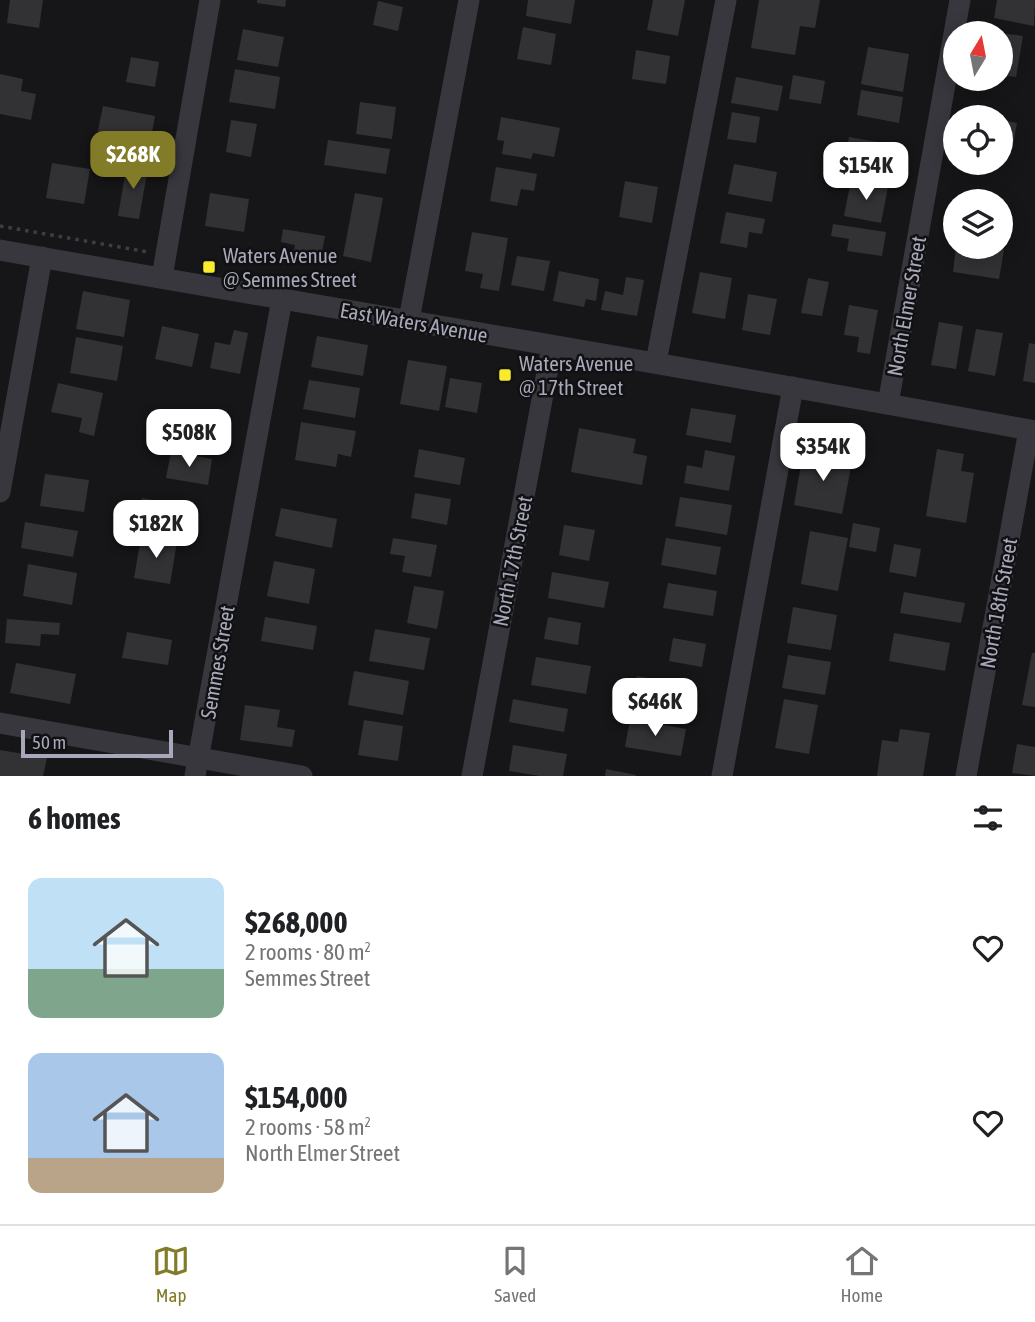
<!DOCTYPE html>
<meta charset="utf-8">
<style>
:root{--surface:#fff;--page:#f2f2f2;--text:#202124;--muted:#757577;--line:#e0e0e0;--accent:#827c28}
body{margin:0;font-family:"Asap Condensed",sans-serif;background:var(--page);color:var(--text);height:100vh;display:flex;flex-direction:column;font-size:26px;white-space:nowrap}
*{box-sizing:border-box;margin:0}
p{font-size:23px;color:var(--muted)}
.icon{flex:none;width:38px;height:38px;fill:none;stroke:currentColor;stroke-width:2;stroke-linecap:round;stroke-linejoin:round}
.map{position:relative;height:776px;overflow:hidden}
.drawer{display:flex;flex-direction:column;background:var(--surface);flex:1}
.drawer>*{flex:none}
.needle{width:46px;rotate:10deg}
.fabs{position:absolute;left:943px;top:21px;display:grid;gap:14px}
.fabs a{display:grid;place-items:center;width:70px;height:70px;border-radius:50%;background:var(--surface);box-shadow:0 4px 18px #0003;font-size:35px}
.scale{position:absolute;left:21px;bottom:18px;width:152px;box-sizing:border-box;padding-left:7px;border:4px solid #a7a8b9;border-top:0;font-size:19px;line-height:24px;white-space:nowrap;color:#a7a8b9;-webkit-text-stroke:5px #111113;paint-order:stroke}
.price{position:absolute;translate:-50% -60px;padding:0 16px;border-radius:14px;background:#fff;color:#222;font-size:23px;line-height:46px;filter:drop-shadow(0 2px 4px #0008)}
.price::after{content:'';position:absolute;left:50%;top:42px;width:21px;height:16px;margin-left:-10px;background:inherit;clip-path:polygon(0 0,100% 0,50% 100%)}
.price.selected{background:var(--accent);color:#fff}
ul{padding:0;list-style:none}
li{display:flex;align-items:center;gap:21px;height:175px;padding:0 28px}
li span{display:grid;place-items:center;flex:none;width:196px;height:140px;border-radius:14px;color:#555}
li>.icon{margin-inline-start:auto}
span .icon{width:84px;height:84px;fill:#fffc;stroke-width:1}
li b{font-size:30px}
h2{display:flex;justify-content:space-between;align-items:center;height:84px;padding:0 28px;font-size:30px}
.dock{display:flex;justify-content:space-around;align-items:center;height:98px;border-top:2px solid var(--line);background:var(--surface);font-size:19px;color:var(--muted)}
.dock a{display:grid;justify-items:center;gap:4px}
.dock .selected{color:var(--accent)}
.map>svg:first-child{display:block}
.building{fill:#323134}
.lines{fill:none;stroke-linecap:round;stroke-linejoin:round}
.path{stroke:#3d3d44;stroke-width:3.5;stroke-dasharray:3.5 5;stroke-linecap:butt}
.minor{stroke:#37373d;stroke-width:21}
.poi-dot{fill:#faeb2c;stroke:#111113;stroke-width:2.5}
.labels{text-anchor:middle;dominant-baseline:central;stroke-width:5;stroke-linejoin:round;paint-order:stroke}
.poi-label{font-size:21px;fill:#a7a8b9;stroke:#111113;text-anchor:start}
.street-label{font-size:21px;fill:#a7a8b9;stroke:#111113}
</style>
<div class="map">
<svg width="1035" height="776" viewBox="0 0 1035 776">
<rect width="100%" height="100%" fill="#161618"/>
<g class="building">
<path d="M10,0H43L39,28L7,23Z"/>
<path d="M257,0H286L285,7L257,3Z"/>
<path d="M528,0H575L571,24L526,16Z"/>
<path d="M653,0H685L678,36L647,30Z"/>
<path d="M759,0H820L815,28L800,26L795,55L751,48Z"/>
<path d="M997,0H1035L1034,26L994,18Z"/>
<path d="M378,1L403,7L398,31L373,25Z"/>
<path d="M523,27L556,34L551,65L517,59Z"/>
<path d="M243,29L284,37L278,67L237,60Z"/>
<path d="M1001,33L1023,36L1016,77L1001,75Z"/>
<path d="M868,47L909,54L903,92L861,84Z"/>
<path d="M636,50L670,56L666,84L632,79Z"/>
<path d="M131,57L159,62L155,87L126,82Z"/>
<path d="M235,69L280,77L275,109L229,102Z"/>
<path d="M0,74L23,79L21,91L36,94L31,120L0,114Z"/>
<path d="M793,75L825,81L821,104L789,99Z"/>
<path d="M736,77L783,86L778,111L731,103Z"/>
<path d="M861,90L903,97L899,123L857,115Z"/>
<path d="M360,102L396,107L392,139L356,134Z"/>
<path d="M103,106L155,116L150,144L97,135Z"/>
<path d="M732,112L760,117L756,143L727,139Z"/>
<path d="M501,117L560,128L554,157L533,153L531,159L502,154L504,141L497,140Z"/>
<path d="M231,120L257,124L251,157L226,152Z"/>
<path d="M1001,120L1017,123L1012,150L1001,148Z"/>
<path d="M849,137L895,145L890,171L844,164Z"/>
<path d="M328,140L390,149L386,174L324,165Z"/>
<path d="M52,163L90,169L84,204L46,198Z"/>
<path d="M127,163L148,167L139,219L118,216Z"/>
<path d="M734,164L777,172L772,202L728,194Z"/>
<path d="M496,167L537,174L534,191L521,189L517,206L490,201Z"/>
<path d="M851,180L888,187L881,223L844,216Z"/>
<path d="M625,181L658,187L652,223L619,217Z"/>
<path d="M210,193L249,199L244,232L205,226Z"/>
<path d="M355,193L383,198L371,262L343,256Z"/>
<path d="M1001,208L1010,209L1004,246H1001Z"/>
<path d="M726,212L765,219L762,234L749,232L747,248L720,243Z"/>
<path d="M833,224L886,232L882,256L847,251L849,239L831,236Z"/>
<path d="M283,229L325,236L320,262L293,257L295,245L281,242Z"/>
<path d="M472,232L508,238L499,291L480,288L483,274L465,271Z"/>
<path d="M956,247H982L1004,250L999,279L953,272Z"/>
<path d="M517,256L550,261L544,291L511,285Z"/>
<path d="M559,271L599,279L596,301L586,299L584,307L553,301Z"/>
<path d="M700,272L732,278L725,319L692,313Z"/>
<path d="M626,277L644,280L637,316L601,310L605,291L623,295Z"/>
<path d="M808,278L829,282L822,316L801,313Z"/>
<path d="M83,291L130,300L124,337L76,329Z"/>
<path d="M748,294L777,299L770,335L742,330Z"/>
<path d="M849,305L878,310L870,354L857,352L859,337L844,335Z"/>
<path d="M939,322L963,326L956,369L931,365Z"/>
<path d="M162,326L199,334L192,367L155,359Z"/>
<path d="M976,329L1003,333L995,376L968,371Z"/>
<path d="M234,330L248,333L240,374L210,368L215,342L230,345Z"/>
<path d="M317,336L368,345L363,376L311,367Z"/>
<path d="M76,337L123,346L117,381L70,373Z"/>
<path d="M1029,343L1035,344V383L1023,381Z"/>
<path d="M408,360L447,366L439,411L400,404Z"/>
<path d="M450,378L482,383L477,413L445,407Z"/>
<path d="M309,380L360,388L355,418L303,409Z"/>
<path d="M58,383L103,393L94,436L79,432L82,418L51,412Z"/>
<path d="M691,408L736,415L731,443L686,435Z"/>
<path d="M301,422L356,431L351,457L338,454L336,467L295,460Z"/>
<path d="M579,428L636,439L633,453L647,456L642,485L571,472Z"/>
<path d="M419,449L465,458L460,485L414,477Z"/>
<path d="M937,449L964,454L961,471L974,473L966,523L926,516Z"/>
<path d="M705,450L735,456L729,491L684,483L687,465L702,468Z"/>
<path d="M171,452L212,459L208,485L166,478Z"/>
<path d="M803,453L852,462L842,514L794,505Z"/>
<path d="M45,474L89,480L84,512L40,506Z"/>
<path d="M415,493L451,499L447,525L411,518Z"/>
<path d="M680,497L732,505L727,535L675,526Z"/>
<path d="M142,498L192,507L187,534L137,526Z"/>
<path d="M281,508L337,519L332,548L275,536Z"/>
<path d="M25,522L78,531L73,557L21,548Z"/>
<path d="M853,523L880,528L876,552L849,547Z"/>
<path d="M564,525L595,530L589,561L559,555Z"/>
<path d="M810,531L848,538L838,591L801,584Z"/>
<path d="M141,537L177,542L170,584L134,578Z"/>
<path d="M393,538L437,545L431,577L402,572L405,556L390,554Z"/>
<path d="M666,538L721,547L716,575L661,565Z"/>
<path d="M894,544L921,549L916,577L889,572Z"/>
<path d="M274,561L315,569L309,604L267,596Z"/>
<path d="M28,564L77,573L72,605L23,596Z"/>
<path d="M552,572L609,582L604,608L548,598Z"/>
<path d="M668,583L717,591L713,616L663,608Z"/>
<path d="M414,586L444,591L437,629L407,623Z"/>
<path d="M904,592L965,603L961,623L900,613Z"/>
<path d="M793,607L837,615L831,650L787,643Z"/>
<path d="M265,617L317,626L313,650L261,641Z"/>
<path d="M548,617L581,623L578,645L544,639Z"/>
<path d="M7,619L60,623L59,635L41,634L40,646L5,643Z"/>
<path d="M375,629L430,638L424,670L369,661Z"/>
<path d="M127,632L172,640L168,665L122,658Z"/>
<path d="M894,633L950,643L945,671L889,661Z"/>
<path d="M673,638L706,644L702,667L669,661Z"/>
<path d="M1032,653H1035V707L1022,705Z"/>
<path d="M788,655L831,662L825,695L782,688Z"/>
<path d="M536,657L591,666L586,694L531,685Z"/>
<path d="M16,663L76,674L70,704L10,693Z"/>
<path d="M354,671L409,681L403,715L348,705Z"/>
<path d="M637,676L687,685L682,711L632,703Z"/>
<path d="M513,699L568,709L564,732L509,722Z"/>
<path d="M784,699L818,705L809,754L775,748Z"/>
<path d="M245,705L280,710L277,727L295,730L292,747L240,740Z"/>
<path d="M630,719L686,729L681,756L625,747Z"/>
<path d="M364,720L403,726L398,761L358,755Z"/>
<path d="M900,729L930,733L923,776H877L882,740L898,742Z"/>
<path d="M1017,744L1035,747V776L1012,773Z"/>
<path d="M513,745L567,754L563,776H540L509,771Z"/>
<path d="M0,750L47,758L43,776H0Z"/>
<path d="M606,769L636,775V776H605Z"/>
</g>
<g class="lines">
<path class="path" d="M0,226L148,252"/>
<g class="minor">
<path d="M0,250C345,311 691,367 1035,431"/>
<path d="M162,277L210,0"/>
<path d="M409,320L469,0"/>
<path d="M656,362L726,0"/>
<path d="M888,404L960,0"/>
<path d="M0,492L42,257"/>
<path d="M0,723L302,776"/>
<path d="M195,776L282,299"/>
<path d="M472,776L552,346"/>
<path d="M722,776L793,387"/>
<path d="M966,776L1029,430"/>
</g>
</g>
<g class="poi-dot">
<rect x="202" y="260" width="14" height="14" rx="3.5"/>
<rect x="498" y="368" width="14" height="14" rx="3.5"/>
</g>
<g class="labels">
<g class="poi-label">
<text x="223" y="255">Waters Avenue<tspan x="223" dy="24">@ Semmes Street</tspan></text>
<text x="519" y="363">Waters Avenue<tspan x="519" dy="24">@ 17th Street</tspan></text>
</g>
<g class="street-label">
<text transform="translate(906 306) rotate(-80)">North Elmer Street</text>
<text transform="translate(414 322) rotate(10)">East Waters Avenue</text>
<text transform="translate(512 561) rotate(-79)">North 17th Street</text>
<text transform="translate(998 603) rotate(-80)">North 18th Street</text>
<text transform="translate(217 662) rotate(-80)">Semmes Street</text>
</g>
</g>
</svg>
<div class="fabs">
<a><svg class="needle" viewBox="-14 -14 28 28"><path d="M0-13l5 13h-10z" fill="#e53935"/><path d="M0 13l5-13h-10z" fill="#757577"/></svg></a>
<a><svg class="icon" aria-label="locate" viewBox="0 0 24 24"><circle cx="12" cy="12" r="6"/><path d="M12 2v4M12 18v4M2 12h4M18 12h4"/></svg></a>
<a><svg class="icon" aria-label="layers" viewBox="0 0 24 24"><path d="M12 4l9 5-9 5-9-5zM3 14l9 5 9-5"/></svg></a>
</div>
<div class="scale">50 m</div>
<b class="price selected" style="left:133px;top:191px">$268K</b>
<b class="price" style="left:866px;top:202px">$154K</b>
<b class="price" style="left:189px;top:469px">$508K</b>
<b class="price" style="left:823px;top:483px">$354K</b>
<b class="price" style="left:156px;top:560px">$182K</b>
<b class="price" style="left:655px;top:738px">$646K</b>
</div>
<section class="drawer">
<h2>6 homes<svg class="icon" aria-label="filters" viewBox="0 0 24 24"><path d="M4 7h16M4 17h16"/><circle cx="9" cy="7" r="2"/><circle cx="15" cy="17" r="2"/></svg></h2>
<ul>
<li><span style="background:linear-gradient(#bfe0f5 65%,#7fa58c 0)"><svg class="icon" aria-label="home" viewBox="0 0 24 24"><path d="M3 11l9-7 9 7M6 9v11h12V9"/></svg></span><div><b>$268,000</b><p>2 rooms · 80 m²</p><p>Semmes Street</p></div><svg class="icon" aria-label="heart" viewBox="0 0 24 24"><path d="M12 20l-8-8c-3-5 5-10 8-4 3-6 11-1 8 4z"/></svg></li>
<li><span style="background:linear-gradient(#a9c7e8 75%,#b9a48a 0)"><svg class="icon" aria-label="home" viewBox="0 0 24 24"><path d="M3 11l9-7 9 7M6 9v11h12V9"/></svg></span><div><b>$154,000</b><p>2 rooms · 58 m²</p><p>North Elmer Street</p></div><svg class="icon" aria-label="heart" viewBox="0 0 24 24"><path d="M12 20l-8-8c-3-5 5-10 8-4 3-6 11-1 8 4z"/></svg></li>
</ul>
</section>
<nav class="dock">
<a class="selected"><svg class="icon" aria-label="map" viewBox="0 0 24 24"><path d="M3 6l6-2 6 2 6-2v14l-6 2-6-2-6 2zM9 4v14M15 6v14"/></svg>Map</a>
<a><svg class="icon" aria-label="saved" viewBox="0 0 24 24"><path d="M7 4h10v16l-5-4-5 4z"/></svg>Saved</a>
<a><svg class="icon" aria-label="home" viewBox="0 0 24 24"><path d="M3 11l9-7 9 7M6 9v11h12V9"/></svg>Home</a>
</nav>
